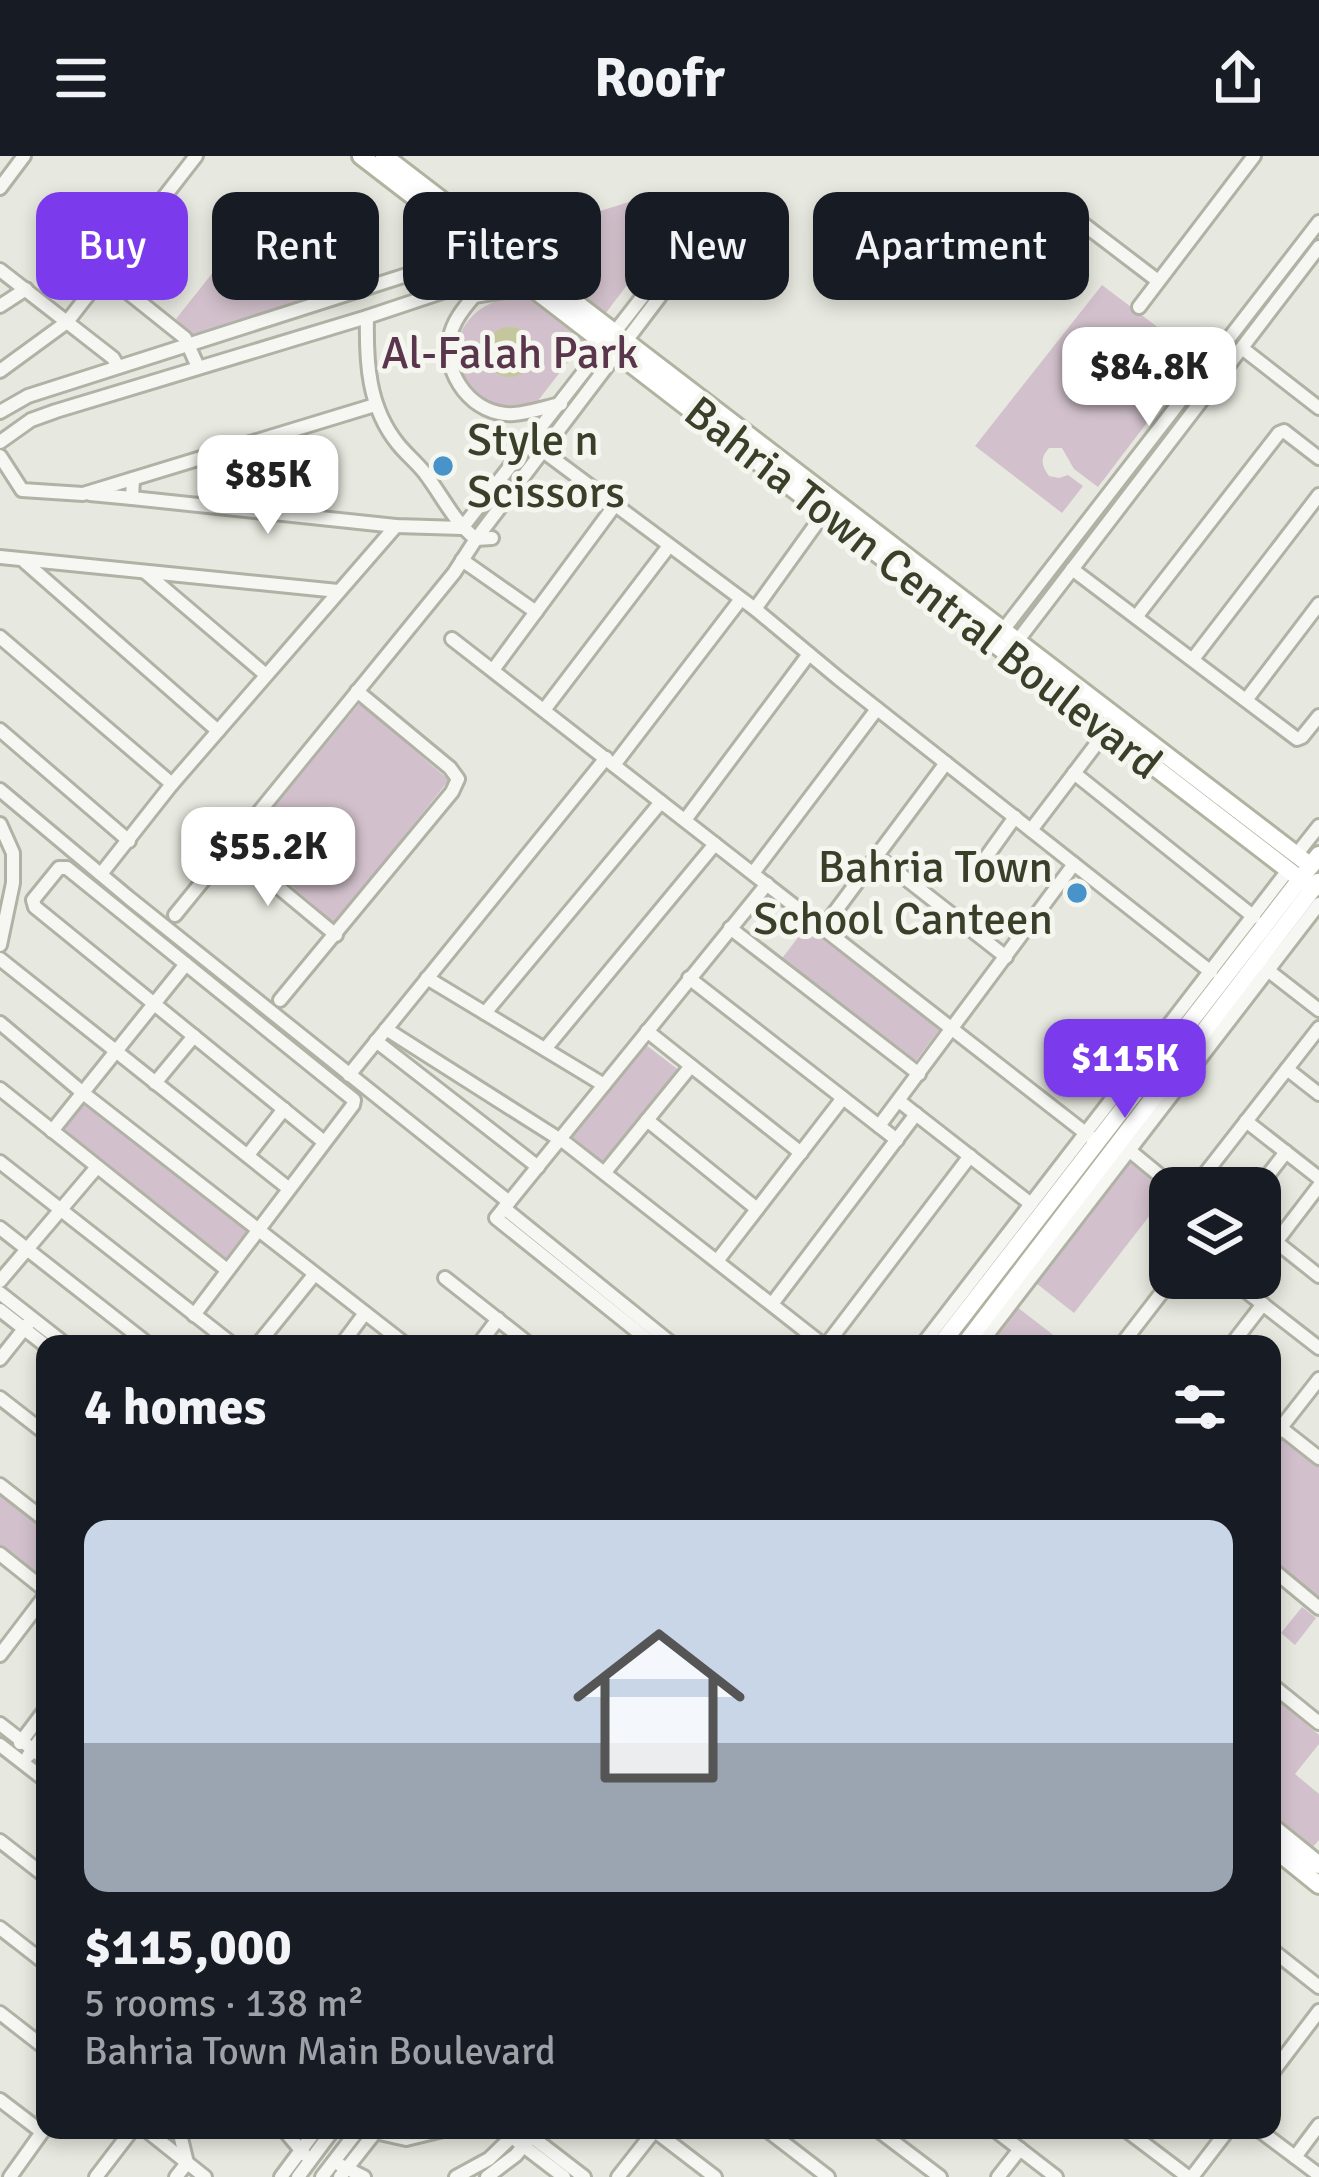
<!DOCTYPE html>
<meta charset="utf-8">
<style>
:root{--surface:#171b24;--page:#20242c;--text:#f1f3f6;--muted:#9ea1a6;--line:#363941;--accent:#7c3aed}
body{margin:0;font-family:Signika,sans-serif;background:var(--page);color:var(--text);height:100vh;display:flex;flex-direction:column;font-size:45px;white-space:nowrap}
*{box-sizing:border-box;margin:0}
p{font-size:39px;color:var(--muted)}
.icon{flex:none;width:66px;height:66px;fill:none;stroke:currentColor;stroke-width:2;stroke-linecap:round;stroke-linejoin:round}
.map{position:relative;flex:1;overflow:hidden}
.sheet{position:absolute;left:36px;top:1179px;width:1245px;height:804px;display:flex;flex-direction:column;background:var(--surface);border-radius:24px;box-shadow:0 6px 18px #0003}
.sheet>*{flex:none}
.top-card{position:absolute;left:36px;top:36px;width:1248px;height:108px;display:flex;gap:24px}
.fabs{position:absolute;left:1149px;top:1011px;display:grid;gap:24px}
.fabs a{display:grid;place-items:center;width:132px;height:132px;border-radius:24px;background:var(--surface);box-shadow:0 6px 18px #0003;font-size:60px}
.price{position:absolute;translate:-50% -102px;padding:0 27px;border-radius:24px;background:#fff;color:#222;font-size:39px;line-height:78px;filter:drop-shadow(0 3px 6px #0008)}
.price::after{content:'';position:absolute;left:50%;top:72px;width:36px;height:27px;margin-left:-18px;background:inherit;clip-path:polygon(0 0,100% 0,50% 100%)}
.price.selected{background:var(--accent);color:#fff}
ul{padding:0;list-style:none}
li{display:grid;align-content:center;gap:24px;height:636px;padding:0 48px}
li+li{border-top:3px solid var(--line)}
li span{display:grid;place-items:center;height:372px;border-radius:24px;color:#555}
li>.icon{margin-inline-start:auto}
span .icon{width:216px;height:216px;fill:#fffc;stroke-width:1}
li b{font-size:51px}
h2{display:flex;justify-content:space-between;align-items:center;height:144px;padding:0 48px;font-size:51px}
.pill{padding:0 42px;border-radius:24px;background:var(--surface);box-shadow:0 6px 18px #0003;font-size:42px;line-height:108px}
.pill.selected{background:var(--accent);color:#fff}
header{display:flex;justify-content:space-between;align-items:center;height:156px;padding:0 48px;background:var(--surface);font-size:54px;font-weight:700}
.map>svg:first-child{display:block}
.green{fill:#d2c1cc}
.water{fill:#c3c79b}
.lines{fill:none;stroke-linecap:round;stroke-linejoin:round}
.minor-casing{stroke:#b0b2a5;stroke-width:18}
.major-casing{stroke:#b0b39f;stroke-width:22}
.minor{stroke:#f6f7f2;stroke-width:12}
.major{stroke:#fff;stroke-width:16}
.poi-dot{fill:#4893ca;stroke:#f5f6ef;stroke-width:4.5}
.labels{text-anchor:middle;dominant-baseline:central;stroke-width:10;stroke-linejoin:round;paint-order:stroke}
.park-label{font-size:45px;fill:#5a364c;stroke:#f5f6ef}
.poi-label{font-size:45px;fill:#3a3f29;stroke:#f5f6ef;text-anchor:start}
.street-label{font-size:45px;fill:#3a3f29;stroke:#f5f6ef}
</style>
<header><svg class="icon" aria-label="menu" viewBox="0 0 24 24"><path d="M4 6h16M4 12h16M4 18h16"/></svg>Roofr<svg class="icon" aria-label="share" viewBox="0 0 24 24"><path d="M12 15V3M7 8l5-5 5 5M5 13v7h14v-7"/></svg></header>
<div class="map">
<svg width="1319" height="2021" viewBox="0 0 1319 2021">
<rect width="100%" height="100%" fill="#e7e8df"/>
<g class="green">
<path d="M639,43L673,69L605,158L509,83Z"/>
<path d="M237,86L309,141L194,180L176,163Z"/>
<path d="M1102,129L1164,176L1156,187V192L1171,235L1098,331L1074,313L1062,292H1049C1040,302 1041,309 1049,320L1059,322L1068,319L1083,330L1062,357L975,290Z"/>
<path d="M527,139L584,185L537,246C442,276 421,144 527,139Z"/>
<path d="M360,547L449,624L335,767L243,688Z"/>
<path d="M806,771L940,873L914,907L780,805Z"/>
<path d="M646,889L680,915L602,1008L568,983Z"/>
<path d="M83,943L249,1077L226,1105L62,975Z"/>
<path d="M1129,1006L1168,1036L1074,1157L1036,1127Z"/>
<path d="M1017,1151L1065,1188H989Z"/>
<path d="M1281,1281L1319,1311V1444L1272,1407V1293Z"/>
<path d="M0,1337L45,1372V1424L0,1389Z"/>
<path d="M1302,1451L1316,1462L1295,1489L1281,1477Z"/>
<path d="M1277,1544L1319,1579V1588L1295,1618L1319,1638V1684L1310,1694L1272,1663V1550Z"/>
</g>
<circle class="water" cx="510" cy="196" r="25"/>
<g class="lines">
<g class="minor-casing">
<g id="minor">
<path d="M0,32L24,0"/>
<path d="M1061,51L1158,125"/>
<path d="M0,114L113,202L118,211"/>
<path d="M105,118L185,182L198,211"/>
<path d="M530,131L474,140C464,152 453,165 450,181C442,218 473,261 514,258C529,257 546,251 561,248"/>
<path d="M0,150L26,133"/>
<path d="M1139,151L1254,0"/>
<path d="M367,161C366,206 368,251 398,288C406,298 416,306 424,316C442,339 453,365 476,383L492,382"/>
<path d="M1242,192L1319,252"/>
<path d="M0,215L67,166L196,0"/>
<path d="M0,256L28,240L466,100L479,91"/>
<path d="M0,286L31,264L56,255L367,161L490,120"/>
<path d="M543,295L755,453L838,522L1211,816"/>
<path d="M0,300L22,334L83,338L375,249"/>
<path d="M133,323L132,342L396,370L462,372"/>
<path d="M90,338L132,342"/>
<path d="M0,401L338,435"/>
<path d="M462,404L536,456"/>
<path d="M25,406L218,575"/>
<path d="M1072,413L1297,583L1302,581L1319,560"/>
<path d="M145,416L266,519"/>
<path d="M755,453L824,357"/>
<path d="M1136,461L1279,277L1284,275L1319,302"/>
<path d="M1004,473L1319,66"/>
<path d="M0,481L172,628L101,718"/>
<path d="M452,483L1097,986"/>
<path d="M1018,484L1319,91"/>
<path d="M1193,503L1319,339"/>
<path d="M493,514L615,349"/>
<path d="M1246,544L1319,448"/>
<path d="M544,554L669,390"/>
<path d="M0,574L129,685"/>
<path d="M614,609L741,443"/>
<path d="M1074,617L1254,761"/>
<path d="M172,628L396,370"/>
<path d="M0,634L129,742L509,1046"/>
<path d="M685,664L809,498"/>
<path d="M0,668L13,697V727L0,789"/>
<path d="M1031,674L1107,574"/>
<path d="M230,691L336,779"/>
<path d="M1296,699L1319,670"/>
<path d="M877,700L1006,801"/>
<path d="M977,714L1015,661"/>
<path d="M753,717L877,553"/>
<path d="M175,759L454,417L476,383L692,98L682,90L462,372"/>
<path d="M730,772L919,918"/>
<path d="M823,772L946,607"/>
<path d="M0,803L288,1032"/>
<path d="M1265,812L1319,854"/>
<path d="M427,822L604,929"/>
<path d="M689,822L897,984"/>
<path d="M280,844L452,636L458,623L450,612L357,535"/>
<path d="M485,857L661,646"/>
<path d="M0,867L83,937L405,1188"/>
<path d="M386,873L567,988L822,1188"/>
<path d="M647,875L801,997"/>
<path d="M376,885L538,1011"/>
<path d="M545,893L715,688"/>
<path d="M1287,913L1319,938"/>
<path d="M349,919L606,602"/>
<path d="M155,927L194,880"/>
<path d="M0,933L227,1114"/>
<path d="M899,945L1031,1048"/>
<path d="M647,964L757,1053"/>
<path d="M1246,965L1319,1022"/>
<path d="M879,970L1074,708"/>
<path d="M52,975L186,808"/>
<path d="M1130,995L1175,1032"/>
<path d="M248,999L284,953"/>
<path d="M0,1006L232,1188"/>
<path d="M605,1016L691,910"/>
<path d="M1194,1032L1319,872"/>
<path d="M1258,1032L1286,996"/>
<path d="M504,1052L672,1188"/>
<path d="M0,1072L148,1188"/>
<path d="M1260,1073L1319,1120"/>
<path d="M1276,1086L1319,1030"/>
<path d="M717,1105L843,942"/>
<path d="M445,1122L529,1188"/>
<path d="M1229,1122L1319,1192"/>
<path d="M0,1125L97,1011"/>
<path d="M0,1137L65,1188"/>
<path d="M772,1148L916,958"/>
<path d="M0,1154L45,1189"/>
<path d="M194,1159L353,949L354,944L67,712H59L33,744L35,751L324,986"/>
<path d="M258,1188L314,1119"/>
<path d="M342,1188L365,1157"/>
<path d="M479,1188L498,1163"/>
<path d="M653,1188L496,1062L767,728"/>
<path d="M827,1188L970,1000"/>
<path d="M923,1188L1289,713"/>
<path d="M980,1188L1319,748"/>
<path d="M1122,1188L1173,1122"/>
<path d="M1232,1188L1263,1148"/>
<path d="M0,1203L28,1168"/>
<path d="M0,1242L45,1277"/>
<path d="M1281,1272L1319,1302"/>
<path d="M1272,1283L1319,1223"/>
<path d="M0,1329L45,1364"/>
<path d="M0,1398L45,1434"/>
<path d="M1272,1413L1319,1452"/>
<path d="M0,1499L45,1440"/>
<path d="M1272,1529L1319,1567"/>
<path d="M0,1568L45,1603"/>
<path d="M20,1587L45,1554"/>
<path d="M0,1589L45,1624"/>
<path d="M28,1600L45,1577"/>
<path d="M0,1685L45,1720"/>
<path d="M0,1772L45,1807"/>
<path d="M1272,1794L1319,1831"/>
<path d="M0,1857L45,1892"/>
<path d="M1272,1917L1319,1855"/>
<path d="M0,1944L42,1976"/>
<path d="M146,1974L205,2021"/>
<path d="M284,1974L305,1999"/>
<path d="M523,1974L584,2021"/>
<path d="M767,1974L828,2021"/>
<path d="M878,1974L940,2021"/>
<path d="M995,1974L1056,2021"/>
<path d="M1126,1974L1188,2021"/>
<path d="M1259,1974L1319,2019"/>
<path d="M655,1975L715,2021"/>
<path d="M375,1976L406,1983L443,1974"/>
<path d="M517,1985L564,2021"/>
<path d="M1295,2001L1319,1969"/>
<path d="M340,2009L364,2021"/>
<path d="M10,2021L45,1972"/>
<path d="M96,2021L132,1974"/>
<path d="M176,2021L187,2007L179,1974"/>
<path d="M281,2021L316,1974"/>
<path d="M298,2021L333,1974"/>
<path d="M322,2021L358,1974"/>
<path d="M340,2021L377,1974"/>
<path d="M456,2021L489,2003L519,1974"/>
<path d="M487,2021L516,1999L535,1975"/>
<path d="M618,2021L655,1974"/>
<path d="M998,2021L1020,1993"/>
<path d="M1192,2021L1228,1974"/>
</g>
</g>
<g class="major-casing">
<g id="major">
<path d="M361,0L1313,733"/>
<path d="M384,0L1311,710"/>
<path d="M941,1188L1319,699"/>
<path d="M965,1188L1318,726"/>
<path d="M1272,1671L1319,1709"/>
<path d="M1272,1691L1319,1729"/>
</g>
</g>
<use href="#minor" class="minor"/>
<use href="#major" class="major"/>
</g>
<g class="poi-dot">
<circle cx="443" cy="310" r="12"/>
<circle cx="1077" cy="737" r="12"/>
</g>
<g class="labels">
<g class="park-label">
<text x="510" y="197">Al-Falah Park</text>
</g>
<g class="poi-label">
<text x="467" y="284">Style n<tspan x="467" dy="52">Scissors</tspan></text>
<text x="1053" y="711" text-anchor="end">Bahria Town<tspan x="1053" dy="52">School Canteen</tspan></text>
</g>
<g class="street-label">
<text transform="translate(923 432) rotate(38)">Bahria Town Central Boulevard</text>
</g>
</g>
</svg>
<div class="fabs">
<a><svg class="icon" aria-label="layers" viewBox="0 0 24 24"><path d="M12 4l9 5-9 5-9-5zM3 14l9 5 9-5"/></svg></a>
</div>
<b class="price" style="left:1149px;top:273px">$84.8K</b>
<b class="price" style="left:268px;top:381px">$85K</b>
<b class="price" style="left:268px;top:753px">$55.2K</b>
<b class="price selected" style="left:1125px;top:965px">$115K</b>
<div class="top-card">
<a class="pill selected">Buy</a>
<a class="pill">Rent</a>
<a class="pill">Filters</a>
<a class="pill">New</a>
<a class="pill">Apartment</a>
</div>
<section class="sheet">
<h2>4 homes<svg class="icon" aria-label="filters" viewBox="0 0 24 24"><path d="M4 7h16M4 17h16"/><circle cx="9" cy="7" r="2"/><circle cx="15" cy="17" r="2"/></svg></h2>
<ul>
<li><span style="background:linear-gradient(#c9d6e8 60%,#9aa5b1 0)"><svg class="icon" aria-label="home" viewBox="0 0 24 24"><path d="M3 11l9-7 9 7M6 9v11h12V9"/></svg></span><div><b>$115,000</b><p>5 rooms · 138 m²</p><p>Bahria Town Main Boulevard</p></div></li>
</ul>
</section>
</div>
